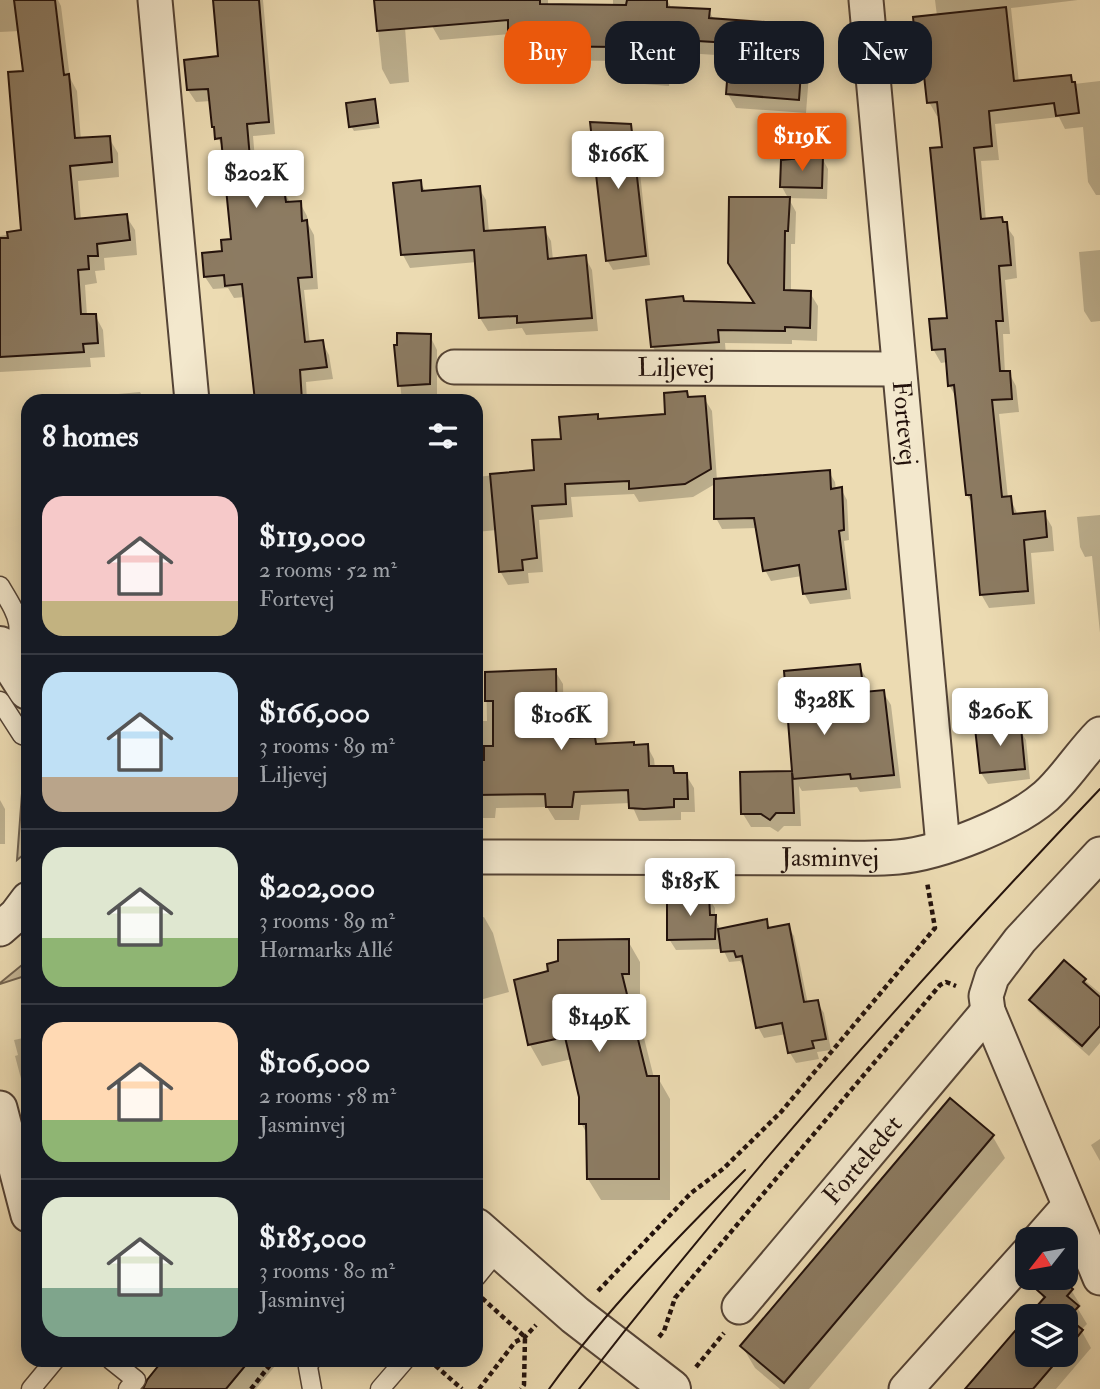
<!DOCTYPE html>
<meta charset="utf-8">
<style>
:root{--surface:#171b24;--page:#242831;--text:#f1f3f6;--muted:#9ea1a6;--line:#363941;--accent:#ea580c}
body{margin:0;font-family:"IM FELL Double Pica",serif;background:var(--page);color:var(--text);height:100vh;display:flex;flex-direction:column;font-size:26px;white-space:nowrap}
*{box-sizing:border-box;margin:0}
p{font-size:23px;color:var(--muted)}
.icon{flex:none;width:38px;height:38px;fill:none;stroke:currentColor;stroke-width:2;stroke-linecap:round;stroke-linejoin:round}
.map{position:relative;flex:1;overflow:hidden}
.details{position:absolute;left:21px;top:394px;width:462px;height:973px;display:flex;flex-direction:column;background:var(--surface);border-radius:21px;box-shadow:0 4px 18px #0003}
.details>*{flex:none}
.hud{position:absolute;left:504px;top:21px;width:490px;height:63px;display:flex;gap:14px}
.needle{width:46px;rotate:239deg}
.buttons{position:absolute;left:1015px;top:1227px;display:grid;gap:14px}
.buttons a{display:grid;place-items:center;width:63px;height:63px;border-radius:14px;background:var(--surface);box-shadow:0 4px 18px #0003;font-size:35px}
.price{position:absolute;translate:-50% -60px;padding:0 16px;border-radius:7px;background:#fff;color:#222;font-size:23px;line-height:46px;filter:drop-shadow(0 2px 4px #0008)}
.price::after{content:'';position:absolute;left:50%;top:42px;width:21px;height:16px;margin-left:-10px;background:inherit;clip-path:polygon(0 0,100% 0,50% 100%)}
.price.on{background:var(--accent);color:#fff}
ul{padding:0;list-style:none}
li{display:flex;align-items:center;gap:21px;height:175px;padding:0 21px}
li+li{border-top:2px solid var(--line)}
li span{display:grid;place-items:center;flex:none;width:196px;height:140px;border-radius:21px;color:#555}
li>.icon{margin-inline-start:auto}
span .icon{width:84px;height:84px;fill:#fffc;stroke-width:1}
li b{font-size:30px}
h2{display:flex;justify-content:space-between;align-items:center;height:84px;padding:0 21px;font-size:30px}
.pill{padding:0 24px;border-radius:21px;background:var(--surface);box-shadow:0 4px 18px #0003;font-size:24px;line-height:63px}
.pill.on{background:var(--accent);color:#fff}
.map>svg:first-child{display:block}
.green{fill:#cab996;stroke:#766651;stroke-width:2}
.shadow{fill:#0003}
.building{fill:#8c7b62;stroke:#23120c;stroke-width:2}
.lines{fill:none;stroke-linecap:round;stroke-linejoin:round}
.service-casing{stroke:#554436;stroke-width:21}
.minor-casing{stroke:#554436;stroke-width:37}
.tertiary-casing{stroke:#554436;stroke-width:42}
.path{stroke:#23120c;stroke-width:4.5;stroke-dasharray:5 3.5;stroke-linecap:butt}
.service{stroke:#f3e8cd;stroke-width:18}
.minor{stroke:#f3e8cd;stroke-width:33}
.tertiary{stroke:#f3e8cd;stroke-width:38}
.tram{stroke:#23120c;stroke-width:2}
.labels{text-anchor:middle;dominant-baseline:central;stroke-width:6;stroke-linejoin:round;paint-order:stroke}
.street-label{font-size:26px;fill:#23120c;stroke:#f3e8cd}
</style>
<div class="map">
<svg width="1100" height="1389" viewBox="0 0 1100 1389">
<rect width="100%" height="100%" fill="#ecdbb2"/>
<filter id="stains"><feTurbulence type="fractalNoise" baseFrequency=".00286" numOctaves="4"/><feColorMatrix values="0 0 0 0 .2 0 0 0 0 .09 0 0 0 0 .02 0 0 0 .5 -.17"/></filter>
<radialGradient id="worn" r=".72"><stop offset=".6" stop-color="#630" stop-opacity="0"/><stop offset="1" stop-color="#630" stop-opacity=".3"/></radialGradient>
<g class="green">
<path d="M24,767H28V851L17,860Z"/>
<path d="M28,960V975L0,984V983Z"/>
</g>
<g class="shadow">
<path d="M0,0H58L61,6L70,78L77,91L81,140L109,138L118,153L119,177L78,181L81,220L126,216L135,230L137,255L104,258L105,270L95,271L97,283L85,285L87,316L95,315L103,330L105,357L90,358L91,367L0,372V236L23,232L24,73L20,31L0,32Z"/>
<path d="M214,0H263L275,134L253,136L256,171H262L269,183L270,192L283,190L291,204L300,203L307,216L308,224L314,235L318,289L304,290L310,344L322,342L329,355L333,379L306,382L307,401H239V398L256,397L245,297L234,298L228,288L213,289L205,277L233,241L224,151L213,126L211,101L196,102L188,90L220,58Z"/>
<path d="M375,0H403L409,82L390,84L382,69Z"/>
<path d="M434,0H548V6H613V0H667L672,9L709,11L714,20L777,24L785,38L784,45L802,46L810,61L806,113L736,108L728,94L731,56L671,52L669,86L632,83L624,69V61L518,60L510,46V34L440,40L432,26Z"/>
<path d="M935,0H1078L1011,8L1019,83L1070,77L1074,84L1100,81V195H1096L1088,182L1083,127L1065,129L1059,117L995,124L999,160L981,161L986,221L1001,219L1014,237L1017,278L1005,280L1010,334H1003L1005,373H1009L1016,386L1019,412L999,414L1008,498H1010L1018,515L1044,513L1052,527L1054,551L1031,553L1035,604L989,608L981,594L974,506L967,495L957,399L949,385L947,362L941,363L933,349L949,319L944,149L940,116H937L929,102L924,58L918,48L937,16Z"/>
<path d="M374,101L380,128L354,131L351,126Z"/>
<path d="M630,126L636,136L650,265L613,270L607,260Z"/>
<path d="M822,158L828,169L827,199L788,198L782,187Z"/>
<path d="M420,182L426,192L479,188L486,200L489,232L544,229L551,241L553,260L585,257L592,270L598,331L526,335L522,328L488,331L480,318L477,262L410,268L403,255L395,184Z"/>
<path d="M789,199L796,212L795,244H791V292L810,293L818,306L817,341L792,340V344L725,343L726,355L660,360L653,347L682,298L685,303L756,304Z"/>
<path d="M1100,250V321L1091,322L1084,311L1079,252Z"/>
<path d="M430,336L437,350V401H402L396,346Z"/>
<path d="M140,392L145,401H107V395Z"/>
<path d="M686,393L690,399L704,398L712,411L717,480L829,472L835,482L836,490L841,489L847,500L849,540L844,541L851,599L810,604L804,593L802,576L771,581L765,570L757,528L722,529L716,518L715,484L693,497L639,502L634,494L571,497L573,517L539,520L543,572L528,573L529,583L508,585L500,571L497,530L476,532V477L536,471L563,440L597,416L599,421L667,416Z"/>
<path d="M1100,515V633L1092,556L1085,557L1080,547L1077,517Z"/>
<path d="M859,666L867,679L869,693L883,692L891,705L901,788L860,792L857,787L802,791L799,786L801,826H784L778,832L770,827H751L743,814L742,774L794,772Z"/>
<path d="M555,671L563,684L564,739L594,738L599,745L647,746L654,759L655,768L672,767L677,775H686L694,788L695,812H681V820L639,821L631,803L581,805L579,820H555L547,807L496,808L495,818H476V721H487L486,674Z"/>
<path d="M1019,729L1026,740L1030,779L988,784L981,773Z"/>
<path d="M0,800L5,809V844H0Z"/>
<path d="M708,897L715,908V918L721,931L766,921L771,929L788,926L794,936L808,1004L817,1002L824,1013L831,1050L817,1052L819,1059L796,1063L790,1053L786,1034L764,1038L758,1027L746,967H744L740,961L729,962L723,949L676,950L669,939Z"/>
<path d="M484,917L493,933L509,992L476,1001V919Z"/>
<path d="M628,941L640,962V994H633L654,1078H658L670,1099V1200H601L588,1179V1136L581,1123V1097L572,1059L542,1066L530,1045L516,981L550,972Z"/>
<path d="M1064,963L1100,993V1043L1089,1056L1038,1011L1031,1001Z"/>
<path d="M28,1037V1105L15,1056L18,1055L14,1040Z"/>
<path d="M951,1101L993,1137L1005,1158L809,1389H780L755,1368L742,1346Z"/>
<path d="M1100,1139V1161L1091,1145Z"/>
<path d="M1050,1278H1057L1071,1290L1081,1306L1078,1309L1087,1324L1081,1330L1091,1348L1056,1389H968L1027,1320V1354H1066V1316H1031L1044,1300L1039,1291Z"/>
<path d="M165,1360H280L256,1389H153L149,1380Z"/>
</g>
<g class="building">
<path d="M14,0H55L64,75L69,74L75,138L110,136L112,162L70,166L75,219L127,214L130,240L97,244L98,256H88L89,269L78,270L81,314H96L98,343L83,344L84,352L0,357V238H8L7,232L21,230L8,72L23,71Z"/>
<path d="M213,0H259L269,122L247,124L251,170L262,169L264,190L284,189L286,202L301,201L302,221L307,220L312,277L298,278L305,342L323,340L327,367L300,370L302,401H255L242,284L225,286L224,275L204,277L202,253L222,251L221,240L231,239L221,138L215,139L214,127H212L208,89L187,90L184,60L218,56Z"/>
<path d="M374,0H540V4L626,5L627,0H667V7L710,9L709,18L778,23L776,43L803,45L799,100L726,94L730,43L664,39L662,72L622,70L623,47L508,46V20L377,31Z"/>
<path d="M1006,7L1014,81L1071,75L1072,82H1075L1079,113L1056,116L1054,103L989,111L992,146L974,148L981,219L1002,217L1003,222H1007L1011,265L999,266L1003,321H996L1000,371H1010L1012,399L992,400L1002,497L1011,496L1013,514L1045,511L1047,537L1024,540L1028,591L980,595L971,495H966L954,385L948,386L945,349L932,350L929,319L947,318L930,148L942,147L937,102L927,103L921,48H916L913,17Z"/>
<path d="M375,99L378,123L349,127L346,103Z"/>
<path d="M590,122L631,124L646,256L606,261Z"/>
<path d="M823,156L822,188L780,187L781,160Z"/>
<path d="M421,180L422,191L480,186L484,231L545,227L548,259L586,255L592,318L517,323V316L479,318L474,250L401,255L393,183Z"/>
<path d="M729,197H790L788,231H785L784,290L811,291L810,328L785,327V331L718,330L719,342L651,347L646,300L683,296L684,301L754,303L728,263Z"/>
<path d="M397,333L431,334L430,384L398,386L394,345H397Z"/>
<path d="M687,391L688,397L705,396L711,469L685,484L629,489V481L565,484L566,504L532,506L537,558L522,560L523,570L499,572L490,474L534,470L532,440L561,439L559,417L598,414V419L665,414L664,393Z"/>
<path d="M830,470L831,489L842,487L844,530L839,531L846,589L803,594L799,565L763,571L754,518L714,519V479Z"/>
<path d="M860,664L864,692L884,690L894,775L851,779L850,774L793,779L792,772L794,813H776L770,820L761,814H741L740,772L792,771L784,671Z"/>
<path d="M556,669L557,738L595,737L596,744L634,742V745L648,744L649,766H673L674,773H687L688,799H674V807L644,809L629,808L628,790L574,792L572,807H546L545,794L476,795V760H484V746H493V701H485V672Z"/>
<path d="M1005,718L1021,727L1025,769L980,773L975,728L1000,726Z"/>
<path d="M709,895L710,915H716L715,939L667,940V896Z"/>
<path d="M767,919L768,928L789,924L804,1002L818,1000L826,1039L812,1041L814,1048L788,1053L782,1023L756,1028L742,956L736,957L734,951L721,952L718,929Z"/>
<path d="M629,939V974H622L647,1076H659V1179H587L586,1124H579V1097L565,1037L528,1045L514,980L548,971L547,964L558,961V940Z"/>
<path d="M1064,960L1086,979L1083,982L1100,997V1026L1082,1046L1029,1000Z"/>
<path d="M950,1098L994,1135L784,1383L740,1346Z"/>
<path d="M1048,1278H1060L1073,1289L1067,1296L1079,1306L1068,1318L1083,1330L1066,1351V1316H1028L1045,1297L1037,1290Z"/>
<path d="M1027,1317V1354H1063L1033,1389H965Z"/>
<path d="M163,1360H250L226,1389H143L147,1380Z"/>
</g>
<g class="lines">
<g class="service-casing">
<g id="service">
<path d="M0,586C18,616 27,627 8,660"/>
<path d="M0,701L22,735L28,737"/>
<path d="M476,1277L499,1249"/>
<path d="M111,1360L136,1380L128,1389"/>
<path d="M311,1360L308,1367L312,1389"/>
<path d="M31,1389L55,1360"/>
<path d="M380,1389L405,1360"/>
</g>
</g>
<g class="minor-casing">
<g id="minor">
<path d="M155,0L192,401"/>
<path id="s1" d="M866,0L943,846"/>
<path id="s2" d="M454,367L899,369"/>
<path d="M1100,854L1020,940L992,977L986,996L988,1011L1100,1278"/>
<path id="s3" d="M476,857L838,858C858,858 878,859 898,857C941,853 1014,824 1046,796C1066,778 1081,753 1100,734"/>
<path d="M0,929L16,915L28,899"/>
<path d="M0,1108L28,1215"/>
<path d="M1040,1239L1069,1206"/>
<path id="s4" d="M739,1307L988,1011"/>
<path d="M906,1389L1027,1254"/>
</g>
</g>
<g class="tertiary-casing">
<g id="tertiary">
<path d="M0,646L28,690"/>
<path d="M476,1228L575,1315L671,1389"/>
</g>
</g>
<g class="path">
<path d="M598,1291L691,1193L723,1169L781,1112L935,928L927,882"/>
<path d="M482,1298L525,1337L524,1385L521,1389"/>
<path d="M659,1337L664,1331L675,1298L940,985L946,982L956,986"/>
<path d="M429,1360L462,1389"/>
<path d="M696,1367L724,1333"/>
<path d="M251,1389L274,1360"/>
<path d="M479,1389L515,1342L525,1337L536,1325"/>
</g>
<use href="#service" class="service"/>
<use href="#minor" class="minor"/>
<use href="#tertiary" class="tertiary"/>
<g class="tram">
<path d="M549,1389C606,1310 676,1239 745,1170"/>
<path d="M579,1389C742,1179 917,981 1100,789"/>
</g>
</g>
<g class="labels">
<g class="street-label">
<text stroke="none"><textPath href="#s2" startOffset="222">Liljevej</textPath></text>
<text stroke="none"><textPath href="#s1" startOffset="425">Fortevej</textPath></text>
<text stroke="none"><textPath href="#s3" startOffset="354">Jasminvej</textPath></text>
<text stroke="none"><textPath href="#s4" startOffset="192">Forteledet</textPath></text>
</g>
</g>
<rect width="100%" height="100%" filter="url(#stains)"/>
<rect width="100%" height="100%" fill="url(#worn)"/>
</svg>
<div class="buttons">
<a><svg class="needle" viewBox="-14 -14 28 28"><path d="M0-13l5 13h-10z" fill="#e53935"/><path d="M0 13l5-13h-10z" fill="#9ea1a6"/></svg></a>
<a><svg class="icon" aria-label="layers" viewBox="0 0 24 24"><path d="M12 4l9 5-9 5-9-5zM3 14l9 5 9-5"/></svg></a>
</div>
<b class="price on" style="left:802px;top:173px">$119K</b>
<b class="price" style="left:618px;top:191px">$166K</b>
<b class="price" style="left:256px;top:210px">$202K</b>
<b class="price" style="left:824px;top:737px">$328K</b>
<b class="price" style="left:1000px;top:748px">$260K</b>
<b class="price" style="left:561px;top:752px">$106K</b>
<b class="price" style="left:690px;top:918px">$185K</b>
<b class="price" style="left:599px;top:1054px">$149K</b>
<div class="hud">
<a class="pill on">Buy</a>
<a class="pill">Rent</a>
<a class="pill">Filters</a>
<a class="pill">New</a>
</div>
<section class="details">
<h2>8 homes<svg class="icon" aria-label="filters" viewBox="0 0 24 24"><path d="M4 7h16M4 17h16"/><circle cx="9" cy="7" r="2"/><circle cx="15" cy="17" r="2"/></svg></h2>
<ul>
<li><span style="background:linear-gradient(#f6c9c9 75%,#c2b280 0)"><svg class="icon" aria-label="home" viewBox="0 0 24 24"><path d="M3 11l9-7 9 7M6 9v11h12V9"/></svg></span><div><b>$119,000</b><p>2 rooms · 52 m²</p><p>Fortevej</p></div></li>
<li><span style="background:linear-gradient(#bfe0f5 75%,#b9a48a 0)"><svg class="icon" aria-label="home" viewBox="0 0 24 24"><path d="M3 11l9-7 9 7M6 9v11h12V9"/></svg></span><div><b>$166,000</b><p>3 rooms · 89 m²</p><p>Liljevej</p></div></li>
<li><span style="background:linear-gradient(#dfe7d0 65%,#8fb573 0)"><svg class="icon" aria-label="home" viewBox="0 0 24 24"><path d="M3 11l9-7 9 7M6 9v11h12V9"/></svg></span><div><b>$202,000</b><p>3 rooms · 89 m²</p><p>Hørmarks Allé</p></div></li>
<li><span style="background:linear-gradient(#ffd9b3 70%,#8fb573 0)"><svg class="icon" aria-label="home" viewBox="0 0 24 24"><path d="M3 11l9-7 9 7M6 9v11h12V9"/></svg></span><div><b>$106,000</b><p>2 rooms · 58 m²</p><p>Jasminvej</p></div></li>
<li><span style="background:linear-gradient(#dfe7d0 65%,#7fa58c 0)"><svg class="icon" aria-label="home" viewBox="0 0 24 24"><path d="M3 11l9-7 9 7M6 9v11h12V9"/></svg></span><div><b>$185,000</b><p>3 rooms · 80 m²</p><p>Jasminvej</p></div></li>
</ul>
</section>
</div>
